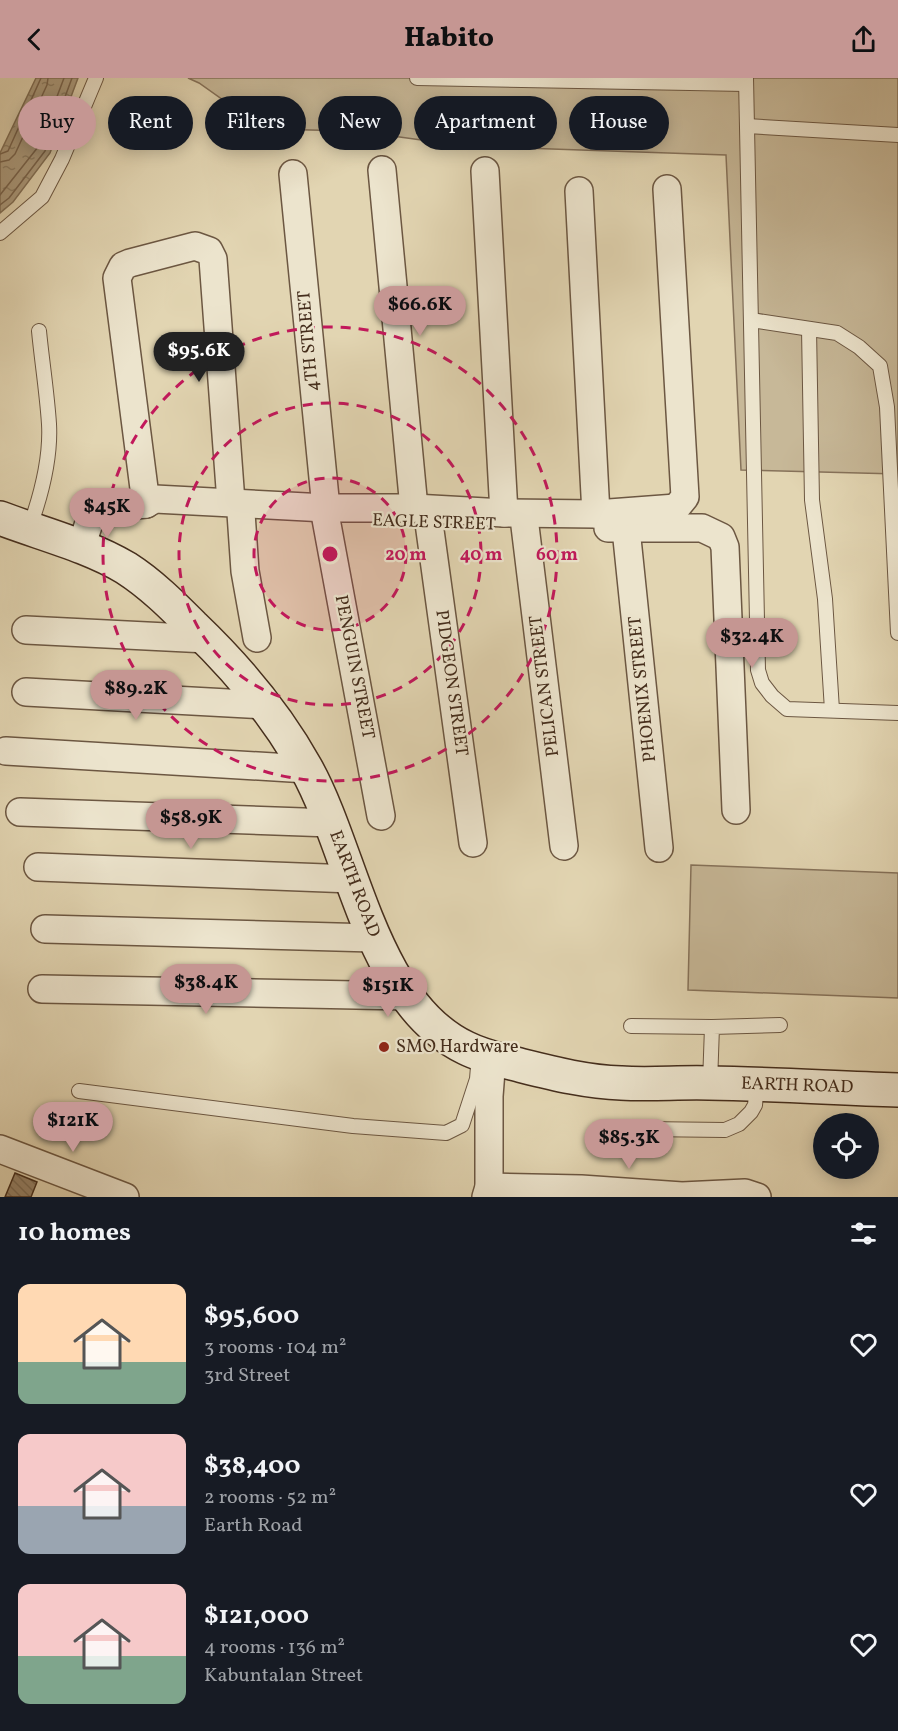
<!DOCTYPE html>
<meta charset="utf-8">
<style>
:root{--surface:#171b24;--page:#20242c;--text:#f1f3f6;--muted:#9ea1a6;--accent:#c59692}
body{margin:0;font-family:Vollkorn,serif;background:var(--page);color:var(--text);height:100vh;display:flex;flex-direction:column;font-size:22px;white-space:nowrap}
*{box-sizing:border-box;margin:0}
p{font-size:20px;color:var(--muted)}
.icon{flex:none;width:33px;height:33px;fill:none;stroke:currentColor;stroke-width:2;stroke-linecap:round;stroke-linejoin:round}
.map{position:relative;height:1119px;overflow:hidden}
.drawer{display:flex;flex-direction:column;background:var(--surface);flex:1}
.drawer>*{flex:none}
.top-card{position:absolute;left:18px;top:18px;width:862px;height:54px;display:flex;gap:12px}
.buttons{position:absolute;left:813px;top:1035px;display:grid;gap:12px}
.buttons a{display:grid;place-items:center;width:66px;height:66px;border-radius:50%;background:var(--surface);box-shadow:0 3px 15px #0003;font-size:30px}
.price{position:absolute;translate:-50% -51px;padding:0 14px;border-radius:21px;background:var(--accent);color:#111;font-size:20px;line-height:39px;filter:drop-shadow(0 2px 3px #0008)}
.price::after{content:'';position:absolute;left:50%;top:36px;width:18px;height:14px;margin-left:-9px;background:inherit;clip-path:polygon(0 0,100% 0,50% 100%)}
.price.on{background:#222;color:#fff}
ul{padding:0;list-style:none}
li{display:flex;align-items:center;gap:18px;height:150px;padding:0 18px}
li span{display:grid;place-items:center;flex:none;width:168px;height:120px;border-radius:12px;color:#555}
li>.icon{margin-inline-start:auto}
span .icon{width:72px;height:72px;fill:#fffc;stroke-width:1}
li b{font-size:26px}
h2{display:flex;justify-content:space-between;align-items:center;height:72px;padding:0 18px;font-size:26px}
.tag{padding:0 21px;border-radius:27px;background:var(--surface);box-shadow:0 3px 15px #0003;font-size:21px;line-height:54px}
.tag.on{background:var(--accent);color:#111}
header{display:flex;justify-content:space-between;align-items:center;height:78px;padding:0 18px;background:var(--accent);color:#111;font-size:27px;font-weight:800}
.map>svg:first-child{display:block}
.grass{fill:#c7b898;stroke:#86725a;stroke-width:1.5}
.water{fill:url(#water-ripples);stroke:#827057;stroke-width:1.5}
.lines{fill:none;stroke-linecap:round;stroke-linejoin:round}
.shore{stroke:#78644e;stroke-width:1.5}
.building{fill:url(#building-back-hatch);stroke:#442d1c;stroke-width:1.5}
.lane-casing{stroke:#6c5742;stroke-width:16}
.street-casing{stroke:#6c5742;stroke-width:30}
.secondary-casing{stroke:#442d1c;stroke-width:36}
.lane{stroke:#ece4cd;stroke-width:14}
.street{stroke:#ece4cd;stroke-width:27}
.secondary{stroke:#ece4cd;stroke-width:33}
.ring{fill:none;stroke:#c2185b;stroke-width:3;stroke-dasharray:10 8}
.poi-dot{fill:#8f2418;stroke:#ece4cd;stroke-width:2}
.labels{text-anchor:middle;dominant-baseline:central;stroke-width:4.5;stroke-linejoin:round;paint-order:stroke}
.street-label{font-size:18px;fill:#442d1c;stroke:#ece4cd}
.poi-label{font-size:18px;fill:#442d1c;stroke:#ece4cd;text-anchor:start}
.centre{fill:#c2185b;stroke:#ece4cd;stroke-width:3}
.ring-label{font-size:18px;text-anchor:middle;font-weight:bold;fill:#c2185b;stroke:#ece4cd;stroke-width:4.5;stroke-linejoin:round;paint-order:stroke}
</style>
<header><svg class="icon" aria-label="back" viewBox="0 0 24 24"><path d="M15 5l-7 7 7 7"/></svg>Habito<svg class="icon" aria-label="share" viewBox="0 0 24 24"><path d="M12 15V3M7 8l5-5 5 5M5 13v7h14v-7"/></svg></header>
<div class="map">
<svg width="898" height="1119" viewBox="0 0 898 1119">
<defs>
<pattern id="water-ripples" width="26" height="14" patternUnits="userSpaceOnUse" patternTransform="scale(1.5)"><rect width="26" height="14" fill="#ac9c7f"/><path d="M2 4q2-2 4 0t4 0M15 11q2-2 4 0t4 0" fill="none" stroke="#8e8067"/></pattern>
<pattern id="building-back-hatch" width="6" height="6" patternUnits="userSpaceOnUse" patternTransform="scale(1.5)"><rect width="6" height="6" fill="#96846a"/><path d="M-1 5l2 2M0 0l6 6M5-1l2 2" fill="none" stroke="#7c6c56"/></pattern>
</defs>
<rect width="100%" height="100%" fill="#e2d5b2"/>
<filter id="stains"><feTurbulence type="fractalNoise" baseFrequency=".00333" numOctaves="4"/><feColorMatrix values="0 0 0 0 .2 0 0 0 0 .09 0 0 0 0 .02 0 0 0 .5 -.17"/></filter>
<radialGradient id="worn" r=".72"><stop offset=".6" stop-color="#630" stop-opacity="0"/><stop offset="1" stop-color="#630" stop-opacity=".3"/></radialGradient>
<g class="grass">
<path d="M188,0H898V396L741,392L726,77L465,68L356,53L264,51L199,5Z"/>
<path d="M691,787L898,795V920L688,912Z"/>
</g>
<path class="water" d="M36,0H78L50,75L13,124L0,135V75Z"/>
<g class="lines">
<g class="shore">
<path d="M0,76L8,73L41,0"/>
<path d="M0,84L9,82L15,76L47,7L48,0"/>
<path d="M0,117L38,69L64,0"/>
<path d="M0,127L9,120L45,73L72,0"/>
</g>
</g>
<path class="building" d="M15,1095L37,1104L31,1119H5Z"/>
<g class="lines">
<g class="lane-casing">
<g id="lane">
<path d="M417,0L746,6"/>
<path d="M746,0L758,592L762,605L772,618L787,631L898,635"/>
<path d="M747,48L898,57"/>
<path d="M0,155L42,119L62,81L96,0"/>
<path d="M751,242L837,255L859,269L880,288L887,329L898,555"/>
<path d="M809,251L812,422L825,521L832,632"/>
<path d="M29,451C41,418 51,381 49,346C47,315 42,284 39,253"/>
<path d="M631,948L712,949"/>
<path d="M710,1005L712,949L780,947"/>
<path d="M79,1013L353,1048L446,1055L462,1047L477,1001L479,976"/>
<path d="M643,1051L725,1052L739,1046L751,1034L755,1027L757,1007"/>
</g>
</g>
<g class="street-casing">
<g id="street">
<path d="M382,92L414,430"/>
<path d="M485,93L504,435"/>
<path d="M293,96L326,430"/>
<path d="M579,113L596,436"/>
<path d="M146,426L117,200L123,188L130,185L195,168L209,173L213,181L231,424"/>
<path d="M241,435L245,493L257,560"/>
<path d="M326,441L381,738"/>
<path d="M429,445L473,765"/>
<path d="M525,448L564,768"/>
<path d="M608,450H702L721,459L725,469L736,732"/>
<path d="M626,451L659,770"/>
<path d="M81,469L89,445L97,435L107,430L146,426L155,421L326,430H414L504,435L596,436L676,430L685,419L667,111"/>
<path d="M26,552L207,561"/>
<path d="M26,614L266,627"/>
<path d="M6,673L307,691"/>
<path d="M20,734L331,745"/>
<path d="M38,789L352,801"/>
<path d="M45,851L373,860"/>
<path d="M42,911L407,918"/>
<path d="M0,1071L125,1119"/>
<path d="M489,1109L581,1111L682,1118L745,1115L757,1119"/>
<path d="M486,1119L489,1109V1018L492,980"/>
</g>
</g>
<g class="secondary-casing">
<path id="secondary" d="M0,440C42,456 87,467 126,490C151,506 172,527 193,548C237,590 276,636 306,690C353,774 371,925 466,970C484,979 504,983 523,988C555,996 588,1004 621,1005C650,1007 680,1004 709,1005C772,1006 835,1010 898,1012"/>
</g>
<use href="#lane" class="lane"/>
<use href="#street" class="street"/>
<use href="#secondary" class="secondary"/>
</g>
<circle cx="330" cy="476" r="76" fill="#c2185b" fill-opacity=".12"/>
<g class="ring">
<circle cx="330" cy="476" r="76"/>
<circle cx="330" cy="476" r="151"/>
<circle cx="330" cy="476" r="227"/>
</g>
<circle class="poi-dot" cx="384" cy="969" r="6"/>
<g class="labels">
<g class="street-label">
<text transform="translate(309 263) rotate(-95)">4TH STREET</text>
<text transform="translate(434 445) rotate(2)">EAGLE STREET</text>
<text transform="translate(354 589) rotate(79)">PENGUIN STREET</text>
<text transform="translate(451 605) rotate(82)">PIDGEON STREET</text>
<text transform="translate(545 608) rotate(-97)">PELICAN STREET</text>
<text transform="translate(643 611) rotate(-96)">PHOENIX STREET</text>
<text transform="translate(354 806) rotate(69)">EARTH ROAD</text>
<text transform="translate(797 1008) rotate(2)">EARTH ROAD</text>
</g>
<g class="poi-label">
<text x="396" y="969">SMO Hardware</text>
</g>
</g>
<circle cx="330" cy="476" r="9" class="centre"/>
<g class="ring-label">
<text x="406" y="482">20 m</text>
<text x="481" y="482">40 m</text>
<text x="557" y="482">60 m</text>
</g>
<rect width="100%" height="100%" filter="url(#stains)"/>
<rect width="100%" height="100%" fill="url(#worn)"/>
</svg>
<div class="buttons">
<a><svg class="icon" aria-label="locate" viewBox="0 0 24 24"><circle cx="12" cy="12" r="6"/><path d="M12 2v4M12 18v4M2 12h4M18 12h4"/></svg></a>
</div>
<b class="price" style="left:420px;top:259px">$66.6K</b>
<b class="price on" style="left:199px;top:305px">$95.6K</b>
<b class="price" style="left:107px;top:461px">$45K</b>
<b class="price" style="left:752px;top:591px">$32.4K</b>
<b class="price" style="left:136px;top:643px">$89.2K</b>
<b class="price" style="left:191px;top:772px">$58.9K</b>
<b class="price" style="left:206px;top:937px">$38.4K</b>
<b class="price" style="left:388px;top:940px">$151K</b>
<b class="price" style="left:73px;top:1075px">$121K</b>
<b class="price" style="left:629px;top:1092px">$85.3K</b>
<div class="top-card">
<a class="tag on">Buy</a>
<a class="tag">Rent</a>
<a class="tag">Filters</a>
<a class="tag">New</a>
<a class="tag">Apartment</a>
<a class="tag">House</a>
</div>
</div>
<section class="drawer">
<h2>10 homes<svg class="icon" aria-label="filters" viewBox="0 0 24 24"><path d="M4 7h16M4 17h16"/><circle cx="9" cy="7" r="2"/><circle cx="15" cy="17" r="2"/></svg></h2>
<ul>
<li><span style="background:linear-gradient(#ffd9b3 65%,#7fa58c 0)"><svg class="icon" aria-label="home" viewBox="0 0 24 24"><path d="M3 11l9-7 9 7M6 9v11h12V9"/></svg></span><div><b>$95,600</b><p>3 rooms · 104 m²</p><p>3rd Street</p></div><svg class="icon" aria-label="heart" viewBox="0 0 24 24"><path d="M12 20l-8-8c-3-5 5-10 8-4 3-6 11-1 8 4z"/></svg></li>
<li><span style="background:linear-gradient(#f6c9c9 60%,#9aa5b1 0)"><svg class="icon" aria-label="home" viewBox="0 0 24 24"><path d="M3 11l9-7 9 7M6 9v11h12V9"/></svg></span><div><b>$38,400</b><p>2 rooms · 52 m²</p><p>Earth Road</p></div><svg class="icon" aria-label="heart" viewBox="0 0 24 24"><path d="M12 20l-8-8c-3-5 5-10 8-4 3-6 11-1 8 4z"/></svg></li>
<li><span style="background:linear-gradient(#f6c9c9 60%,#7fa58c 0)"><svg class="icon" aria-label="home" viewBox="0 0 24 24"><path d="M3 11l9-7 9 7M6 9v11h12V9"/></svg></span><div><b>$121,000</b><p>4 rooms · 136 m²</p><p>Kabuntalan Street</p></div><svg class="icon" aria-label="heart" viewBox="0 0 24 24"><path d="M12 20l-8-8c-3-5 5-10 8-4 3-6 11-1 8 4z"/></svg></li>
</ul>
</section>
